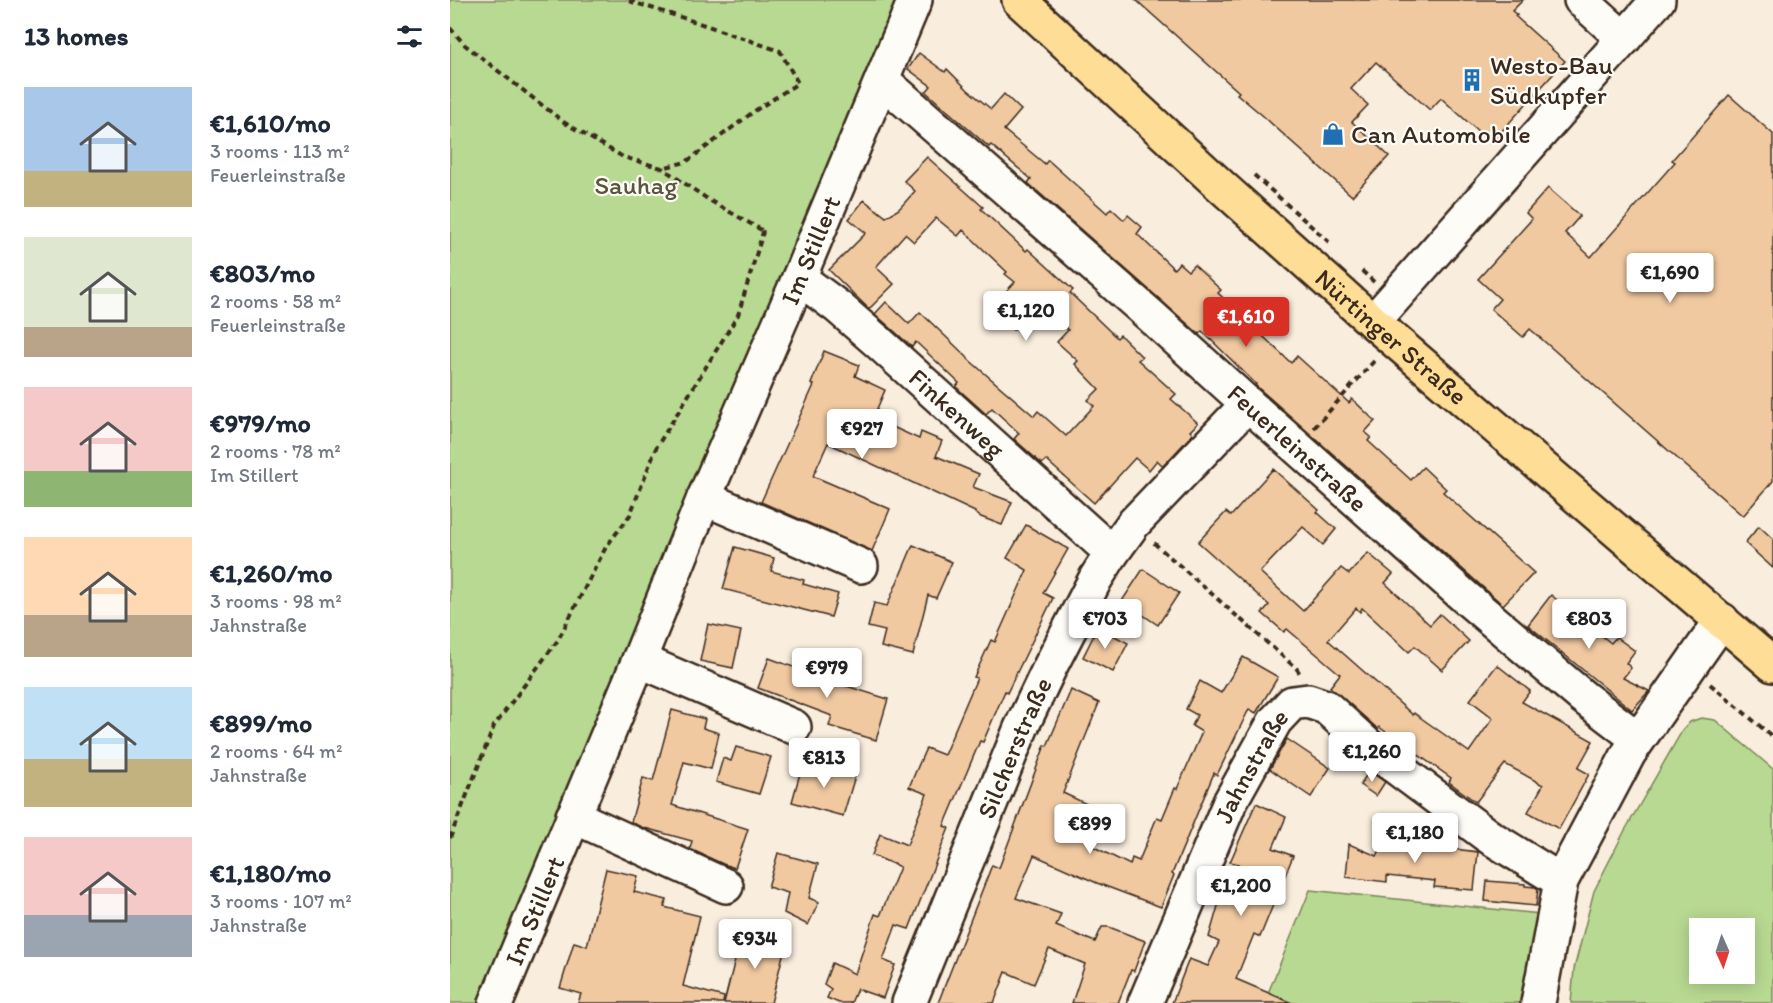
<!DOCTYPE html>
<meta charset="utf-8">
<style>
:root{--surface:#fff;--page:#f2f2f3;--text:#1f2937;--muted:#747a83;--accent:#d93025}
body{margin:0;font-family:Itim,sans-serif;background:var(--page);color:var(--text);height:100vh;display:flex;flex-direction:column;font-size:22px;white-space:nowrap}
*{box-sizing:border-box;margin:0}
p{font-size:20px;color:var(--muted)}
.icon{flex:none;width:33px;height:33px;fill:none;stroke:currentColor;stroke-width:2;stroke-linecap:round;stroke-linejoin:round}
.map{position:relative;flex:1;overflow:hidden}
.details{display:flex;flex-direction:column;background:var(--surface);width:450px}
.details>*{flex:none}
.needle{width:39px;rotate:177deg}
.fabs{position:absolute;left:1239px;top:918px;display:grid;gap:12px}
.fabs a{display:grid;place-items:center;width:66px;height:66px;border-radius:0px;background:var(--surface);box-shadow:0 3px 15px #0003;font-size:30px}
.price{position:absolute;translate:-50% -51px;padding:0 14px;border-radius:6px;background:#fff;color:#222;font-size:20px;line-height:39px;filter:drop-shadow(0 2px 3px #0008)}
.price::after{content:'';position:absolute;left:50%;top:36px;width:18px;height:14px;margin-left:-9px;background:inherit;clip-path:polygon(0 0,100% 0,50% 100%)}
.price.current{background:var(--accent);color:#fff}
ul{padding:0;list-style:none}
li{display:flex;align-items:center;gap:18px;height:150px;padding:0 24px}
li span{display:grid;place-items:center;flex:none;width:168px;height:120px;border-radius:0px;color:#555}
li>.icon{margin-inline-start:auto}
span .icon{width:72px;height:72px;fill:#fffc;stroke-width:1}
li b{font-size:26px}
h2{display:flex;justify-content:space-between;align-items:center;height:72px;padding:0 24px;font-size:26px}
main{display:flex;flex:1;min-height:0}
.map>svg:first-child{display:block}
.green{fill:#b8d992;stroke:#7a8258;stroke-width:1.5;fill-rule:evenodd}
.building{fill:#f1c9a1;stroke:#3b2a1e;stroke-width:1.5}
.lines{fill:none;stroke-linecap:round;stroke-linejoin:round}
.minor-casing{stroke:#3b2a1e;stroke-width:38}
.major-casing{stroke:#3b2a1e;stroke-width:38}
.path{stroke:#3b2a1e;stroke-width:4;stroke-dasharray:6 4.5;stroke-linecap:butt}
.minor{stroke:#fdfcf7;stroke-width:33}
.major{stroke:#fedd96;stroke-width:33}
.labels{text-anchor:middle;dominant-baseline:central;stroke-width:4.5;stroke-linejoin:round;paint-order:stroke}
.poi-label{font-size:26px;fill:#3b2a1e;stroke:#fdfcf7;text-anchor:start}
.park-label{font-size:26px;fill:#5a563b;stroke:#fdfcf7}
.street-label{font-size:26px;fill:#3b2a1e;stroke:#fdfcf7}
</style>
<main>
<section class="details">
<h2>13 homes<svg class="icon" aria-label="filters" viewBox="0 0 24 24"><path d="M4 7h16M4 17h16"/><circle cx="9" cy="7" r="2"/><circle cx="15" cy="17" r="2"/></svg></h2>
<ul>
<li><span style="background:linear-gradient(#a9c7e8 70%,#c2b280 0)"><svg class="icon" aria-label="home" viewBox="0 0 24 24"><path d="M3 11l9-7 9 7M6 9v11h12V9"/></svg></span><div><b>€1,610/mo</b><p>3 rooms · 113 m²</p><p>Feuerleinstraße</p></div></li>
<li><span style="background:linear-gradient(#dfe7d0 75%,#b9a48a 0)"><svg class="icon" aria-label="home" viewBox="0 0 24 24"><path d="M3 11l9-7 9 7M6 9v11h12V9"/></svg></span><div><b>€803/mo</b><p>2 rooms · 58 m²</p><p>Feuerleinstraße</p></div></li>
<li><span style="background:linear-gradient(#f6c9c9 70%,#8fb573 0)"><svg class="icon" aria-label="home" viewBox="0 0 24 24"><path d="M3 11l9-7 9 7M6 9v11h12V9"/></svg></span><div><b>€979/mo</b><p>2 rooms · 78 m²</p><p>Im Stillert</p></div></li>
<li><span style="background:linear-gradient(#ffd9b3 65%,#b9a48a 0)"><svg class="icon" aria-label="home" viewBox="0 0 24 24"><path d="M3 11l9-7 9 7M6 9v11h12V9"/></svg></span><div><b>€1,260/mo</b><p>3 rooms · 98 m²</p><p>Jahnstraße</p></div></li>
<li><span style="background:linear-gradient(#bfe0f5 60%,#c2b280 0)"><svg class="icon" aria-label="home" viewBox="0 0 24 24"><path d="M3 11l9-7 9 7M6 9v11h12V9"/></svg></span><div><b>€899/mo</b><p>2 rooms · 64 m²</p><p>Jahnstraße</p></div></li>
<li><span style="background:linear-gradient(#f6c9c9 65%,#9aa5b1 0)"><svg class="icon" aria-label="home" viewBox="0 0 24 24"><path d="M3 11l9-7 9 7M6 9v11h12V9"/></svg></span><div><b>€1,180/mo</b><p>3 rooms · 107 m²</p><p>Jahnstraße</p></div></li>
</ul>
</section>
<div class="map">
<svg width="1323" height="1003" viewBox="0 0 1323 1003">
<rect width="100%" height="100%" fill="#f9eddd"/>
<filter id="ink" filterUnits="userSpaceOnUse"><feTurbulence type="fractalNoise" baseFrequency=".0167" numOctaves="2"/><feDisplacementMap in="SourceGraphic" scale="12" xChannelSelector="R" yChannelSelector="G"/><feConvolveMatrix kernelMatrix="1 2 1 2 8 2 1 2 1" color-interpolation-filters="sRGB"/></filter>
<g filter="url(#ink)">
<g class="green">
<path d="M0,0H465L46,1003H0Z"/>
<path d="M1251,718L1265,720L1323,769V1003H1121L1124,969L1144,891L1174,832L1232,731L1240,722ZM1250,928H1294V974H1250Z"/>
<path d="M860,890L1090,914L1079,957L1074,1003H814Z"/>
</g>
<g class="building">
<path d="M686,0H1073L1062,11L1067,15L1065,16L1115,61L1041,143L991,98L980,110L926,62L901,89L918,105L902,122L939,156L902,196L812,115L787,94L789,92Z"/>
<path d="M469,53L495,72L497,69L518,90L541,109L554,94L571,110L554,130L595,164L598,160L657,213L661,208L674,220L678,215L692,227L687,234L724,269L729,263L738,271L744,265L771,290L768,293L841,363L847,356L899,403L902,399L925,421L915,432L921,437L918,441L939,460L961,480L973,467L996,489L993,492L1084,573L1053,605L805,385L806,384L752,331L749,334L578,183L581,179L541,145L539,147L476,92L481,86L458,69Z"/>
<path d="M1279,95L1323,134V481L1293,516L1080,329L1073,337L1041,309L1050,299L1028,279L1082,219L1076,213L1098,188L1130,216L1115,233L1141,257L1225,162L1222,160Z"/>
<path d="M477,157L533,207L531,209L576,251L578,249L623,290L620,293L667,338L670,335L692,357L688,360L726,394L721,399L748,423L740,431L743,434L713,466L707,460L699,470L685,458L644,503L596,460L592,464L564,439L569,433L542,408L536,414L506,387L509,383L466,342L462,347L425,314L436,302L459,324L470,312L518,358V359L584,416L588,411L616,436L644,406L638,400L649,389L625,364L628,361L607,342L618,330L589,304L563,330L540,308L565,282L555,274L557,272L513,230L508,236L486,218L464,242L455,234L426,267L444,284L419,309L379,270L416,233L399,219L414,200L436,217L449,209L465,191L454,181Z"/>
<path d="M374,351L409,365L405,376L435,390L423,418L469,439L471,432L492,441L486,456L529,474L523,487L562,502L552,525L531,517L525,513V512L378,443L363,476L440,509L422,551L311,502L364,385L361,384Z"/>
<path d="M823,469L869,510L867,512L886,529L873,545L853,527L810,572L853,611L891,568L899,574L918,553L943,574L935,583L980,625L990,614L1019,641L992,670L965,646L959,652L912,608L910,612L906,608L878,640L963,715L964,713L1019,752L1043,718L1020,700L1047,665L1080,691L1072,702L1143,741L1128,768L1139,774L1109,829L1078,812L1093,785L1055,764L1026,802L999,782L1001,778L929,727L928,729L880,687L890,674L837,629L834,632L812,613L819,605L748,542L776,512L781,516Z"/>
<path d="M576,525L618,549L593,593L603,598L557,693L555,691L533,742L530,741L494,826L499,828L459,929L446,925L433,960L445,965L433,998L407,989L401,1003H389L377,998L381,989L374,984L382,963L405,974L425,914L430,916L450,867L422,855L430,834L457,845L477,794L459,787L476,748L494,755L527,678L524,677L541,640L545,642L577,570L557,558Z"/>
<path d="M1309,526L1323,539V568L1295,543Z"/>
<path d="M463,545L502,562L486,598L478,595L463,655L431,647L435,631L418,627L424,603L437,606Z"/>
<path d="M285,547L324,558L321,571L354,580L353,584L388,594L381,617L273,589Z"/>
<path d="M693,569L729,593L708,625L672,601Z"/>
<path d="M1101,595L1161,643L1166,637L1185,651L1176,663L1181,668L1173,678L1199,691L1182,710L1078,625Z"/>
<path d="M258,624L291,631L283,668L250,661Z"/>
<path d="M648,627L678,643L663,672L633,657Z"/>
<path d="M793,657L828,677L806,713L799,709L767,775L764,773L722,874L724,875L711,907L647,883L584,855L566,898L611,914L606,926L645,942L652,927H659L695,941L684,971L681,970L668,1003H622L635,964L599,949L584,984L556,972L544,1003H488L542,865L549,868L595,745L597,746L621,690L649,703L613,793L641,806L627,836L643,842L642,846L680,865L682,858L689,861L707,817L712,819L725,788L727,789L752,732L742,726L747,715L736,709L750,681L771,693Z"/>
<path d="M319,658L365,675L364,676L438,699L426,740L379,726L382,716L308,688Z"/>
<path d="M222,710L255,719L253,728L269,733L261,769L234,762L222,805L298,829L285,868L273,864L240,849L242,841L191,827L181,822L193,778L203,781Z"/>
<path d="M837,739L880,768L861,797L820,769Z"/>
<path d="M286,747L321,757L309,794L266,782L273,758L281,761Z"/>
<path d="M361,764L405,776L393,816L342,802L352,766L360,768Z"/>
<path d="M919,771L935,782L926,796L910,785Z"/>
<path d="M806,803L836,817L823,848L843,856L810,937L804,934L786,979L842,1003H722L739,959L758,966L769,942L759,937L768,906L788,864L780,862Z"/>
<path d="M941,838L989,842L988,847L1028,852L1024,890L984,887L985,881L937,876V882L896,877L899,844L927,856L934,842L941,843Z"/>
<path d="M328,853L368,864L359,898L369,902L358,925L334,913L338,893L318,887Z"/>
<path d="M156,869L188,876L184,892L217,900L214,907L250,916L233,986L274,997L273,1003H128L131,994L110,988L124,942L137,946Z"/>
<path d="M1037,881L1075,884V886L1085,887L1088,889L1086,906L1035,901Z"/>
<path d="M292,932L336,943L321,1003H274Z"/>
</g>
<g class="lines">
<g class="minor-casing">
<g id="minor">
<path d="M1131,0L1174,39"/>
<path id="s1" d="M432,80L701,316L798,404L1015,597L1133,697L1188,739"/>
<path id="s2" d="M349,278L388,307L427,341L662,553"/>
<path d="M923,322L1208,0"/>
<path d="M254,498L411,566"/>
<path d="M189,660L344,727"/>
<path d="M123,816L276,886"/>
<path id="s3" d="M46,1003L189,660L254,498L349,278L465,0"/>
<path id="s4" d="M459,1003L571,728L601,665L646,578L662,553L683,524L798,404"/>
<path id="s5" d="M695,1003L780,802L825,721L842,703L858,701L876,707L924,751L1038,836L1111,881"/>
<path d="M1088,1003L1111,881L1179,753L1272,620"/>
</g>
</g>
<g class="major-casing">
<g id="major">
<path id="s6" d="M569,0L771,186L923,322L1323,665"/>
</g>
</g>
<g class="path">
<path d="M0,28L15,45L115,123L173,157L212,168L236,162L306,110L348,83L330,51L246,22L176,0"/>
<path d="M804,175L879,242"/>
<path d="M912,271L924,282"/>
<path d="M864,428L925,360"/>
<path d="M704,543L847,669L850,674"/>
<path d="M1260,684L1323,737"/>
<path d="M0,838L44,726L108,640L156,547L180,515L206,448L288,315L313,232H315L259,200L212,168"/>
</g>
<use href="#minor" class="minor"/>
<use href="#major" class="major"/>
</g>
</g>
<defs>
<g id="building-bare" transform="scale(1.8)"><path d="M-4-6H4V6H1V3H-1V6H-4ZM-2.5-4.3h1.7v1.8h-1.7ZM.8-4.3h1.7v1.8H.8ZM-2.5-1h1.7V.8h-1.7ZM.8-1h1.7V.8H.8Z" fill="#1f6fb2" stroke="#fdfcf7" stroke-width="2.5" paint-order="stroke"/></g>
<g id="shop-bare" transform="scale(1.8)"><path d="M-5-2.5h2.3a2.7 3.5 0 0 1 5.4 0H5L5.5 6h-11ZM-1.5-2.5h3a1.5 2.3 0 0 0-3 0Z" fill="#1f6fb2" stroke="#fdfcf7" stroke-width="2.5" paint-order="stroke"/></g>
</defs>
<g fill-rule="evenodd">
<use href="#building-bare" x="1022" y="80"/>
<use href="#shop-bare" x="883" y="134"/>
</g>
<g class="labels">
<g class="poi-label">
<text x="1040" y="65">Westo-Bau<tspan x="1040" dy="30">Südkupfer</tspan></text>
<text x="901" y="134">Can Automobile</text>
</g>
<g class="park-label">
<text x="186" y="185">Sauhag</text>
</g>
<g class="street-label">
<text stroke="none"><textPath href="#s3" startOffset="816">Im Stillert</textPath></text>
<text stroke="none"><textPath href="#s6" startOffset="502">Nürtinger Straße</textPath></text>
<text stroke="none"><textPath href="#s2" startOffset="208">Finkenweg</textPath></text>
<text stroke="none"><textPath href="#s1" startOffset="555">Feuerleinstraße</textPath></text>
<text stroke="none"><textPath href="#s4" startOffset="276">Silcherstraße</textPath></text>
<text stroke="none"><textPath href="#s5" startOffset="260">Jahnstraße</textPath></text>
<text stroke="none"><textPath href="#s3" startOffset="100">Im Stillert</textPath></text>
</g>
</g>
</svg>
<div class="fabs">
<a><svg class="needle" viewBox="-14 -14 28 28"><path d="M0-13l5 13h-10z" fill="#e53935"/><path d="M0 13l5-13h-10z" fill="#747a83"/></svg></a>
</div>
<b class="price" style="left:1220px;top:304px">€1,690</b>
<b class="price" style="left:576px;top:342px">€1,120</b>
<b class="price current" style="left:796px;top:348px">€1,610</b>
<b class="price" style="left:412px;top:460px">€927</b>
<b class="price" style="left:655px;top:650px">€703</b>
<b class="price" style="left:1139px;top:650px">€803</b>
<b class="price" style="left:377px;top:699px">€979</b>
<b class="price" style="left:922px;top:783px">€1,260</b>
<b class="price" style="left:374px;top:789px">€813</b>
<b class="price" style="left:640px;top:855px">€899</b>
<b class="price" style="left:965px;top:864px">€1,180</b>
<b class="price" style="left:791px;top:917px">€1,200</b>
<b class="price" style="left:305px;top:970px">€934</b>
</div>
</main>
